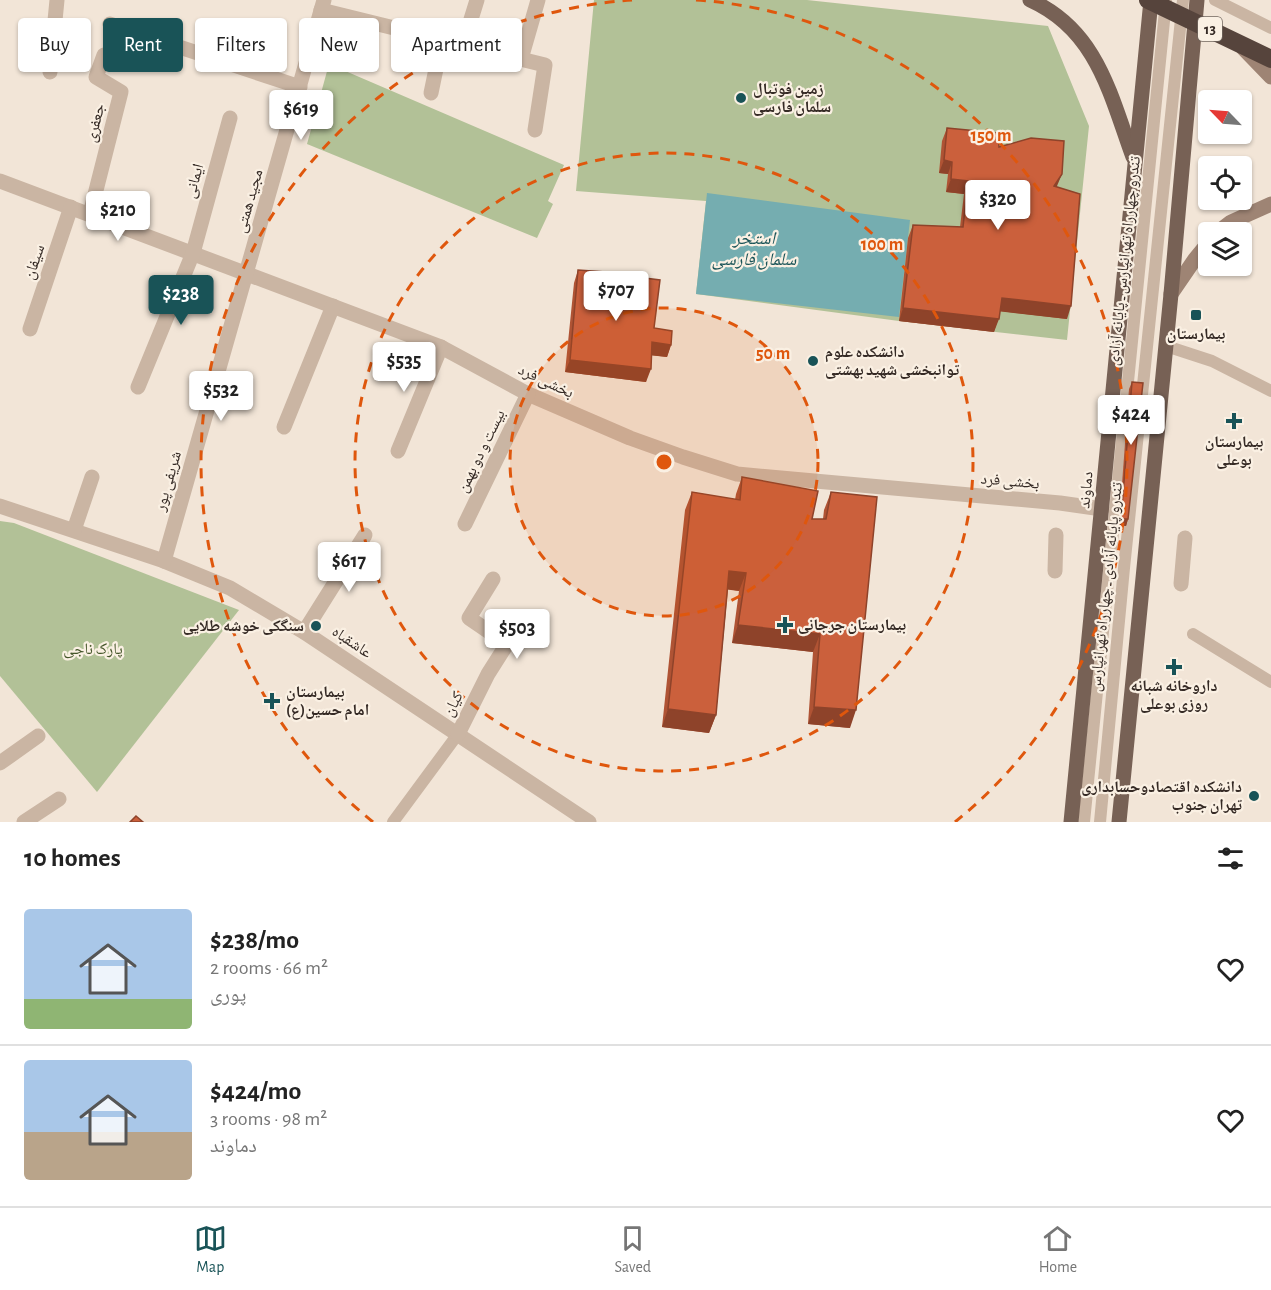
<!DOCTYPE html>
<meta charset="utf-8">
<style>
:root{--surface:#fff;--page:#f6f6f6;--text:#222;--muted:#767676;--line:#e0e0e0;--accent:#195357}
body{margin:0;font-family:"Alegreya Sans","Noto Naskh Arabic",sans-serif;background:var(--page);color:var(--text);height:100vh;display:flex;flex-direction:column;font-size:22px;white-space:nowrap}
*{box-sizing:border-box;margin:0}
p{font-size:20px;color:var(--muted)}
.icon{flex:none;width:33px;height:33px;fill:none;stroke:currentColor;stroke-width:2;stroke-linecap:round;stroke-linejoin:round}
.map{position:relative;height:822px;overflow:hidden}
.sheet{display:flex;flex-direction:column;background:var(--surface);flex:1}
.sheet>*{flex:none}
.top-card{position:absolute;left:18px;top:18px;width:600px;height:54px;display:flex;gap:12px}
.needle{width:39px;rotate:295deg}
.buttons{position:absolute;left:1198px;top:90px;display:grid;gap:12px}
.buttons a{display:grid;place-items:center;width:54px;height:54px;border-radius:6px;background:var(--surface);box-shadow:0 2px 4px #0004;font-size:30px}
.price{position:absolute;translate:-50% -51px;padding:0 14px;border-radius:6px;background:#fff;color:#222;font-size:20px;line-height:39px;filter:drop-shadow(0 2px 3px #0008)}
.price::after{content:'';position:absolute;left:50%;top:36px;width:18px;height:14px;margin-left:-9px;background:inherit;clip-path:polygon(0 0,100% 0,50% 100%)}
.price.active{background:var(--accent);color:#fff}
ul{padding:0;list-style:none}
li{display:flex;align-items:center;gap:18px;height:150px;padding:0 24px}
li+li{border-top:2px solid var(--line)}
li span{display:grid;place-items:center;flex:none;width:168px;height:120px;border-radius:6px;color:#555}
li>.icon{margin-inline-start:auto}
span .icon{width:72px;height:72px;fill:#fffc;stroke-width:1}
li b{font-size:26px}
h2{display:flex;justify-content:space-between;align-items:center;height:72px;padding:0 24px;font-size:26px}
.pill{padding:0 21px;border-radius:6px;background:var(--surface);box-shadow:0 2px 4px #0004;font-size:21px;line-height:54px}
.pill.active{background:var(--accent);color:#fff}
.menu{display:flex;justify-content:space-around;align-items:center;height:84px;border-top:2px solid var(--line);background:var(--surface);font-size:16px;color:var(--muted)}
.menu a{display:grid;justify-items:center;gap:3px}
.menu .active{color:var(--accent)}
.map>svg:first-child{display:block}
.green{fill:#b2c197}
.water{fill:#75adb0}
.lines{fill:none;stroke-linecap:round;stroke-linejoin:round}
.lane{stroke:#cab5a3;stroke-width:12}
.street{stroke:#cab5a3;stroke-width:15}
.secondary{stroke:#9e8474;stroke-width:15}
.primary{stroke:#776155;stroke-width:15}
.highway{stroke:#56443c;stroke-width:18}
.wall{fill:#af5334}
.shaded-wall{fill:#8e432a}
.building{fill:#cb603c;stroke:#8e432a;stroke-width:1.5}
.ring{fill:none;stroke:#df570d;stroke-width:3;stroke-dasharray:10 8}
.poi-dot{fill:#195357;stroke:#faf0e3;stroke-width:2}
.labels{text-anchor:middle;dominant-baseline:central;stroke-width:4.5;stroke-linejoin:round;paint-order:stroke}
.shield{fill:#faf0e3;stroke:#70655e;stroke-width:1.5}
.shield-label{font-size:15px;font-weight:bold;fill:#352a25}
.poi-label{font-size:16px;font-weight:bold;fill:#352a25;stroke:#faf0e3;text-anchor:start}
.street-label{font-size:16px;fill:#352a25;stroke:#faf0e3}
.park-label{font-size:16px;fill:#435428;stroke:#faf0e3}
.water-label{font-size:18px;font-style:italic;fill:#195357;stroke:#faf0e3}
.centre{fill:#df570d;stroke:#faf0e3;stroke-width:3}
.ring-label{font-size:18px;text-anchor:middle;font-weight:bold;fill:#df570d;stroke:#faf0e3;stroke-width:4.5;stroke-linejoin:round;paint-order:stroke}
</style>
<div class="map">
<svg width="1271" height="822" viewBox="0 0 1271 822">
<rect width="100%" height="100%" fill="#f2e5d7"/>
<g class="green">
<path d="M594,0H807L1048,26L1089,126L1067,340L899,321L696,294L706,201L576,191Z"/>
<path d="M329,64L564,165L548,201L553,204L537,238L307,144Z"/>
<path d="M0,521L14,523L239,610L97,792L0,676Z"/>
</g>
<path class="water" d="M707,193L910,220L899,317L696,294Z"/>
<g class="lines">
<g class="lane">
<path d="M1215,0L1271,28"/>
<path d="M1166,346L1212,361L1271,391"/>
<path d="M1193,634L1271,682"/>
<path d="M393,822L458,734"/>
<path d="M1084,822L1166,1"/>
<path d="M1100,822L1124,568L1183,0"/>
</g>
<g class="street">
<path d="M321,10L545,65L535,130"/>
<path d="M110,24L300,87"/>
<path d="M463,45L477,0"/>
<path d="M521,59L538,0"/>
<path d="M50,72L57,0"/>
<path d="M431,93L442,40"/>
<path d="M0,181L441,347L528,394L630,438L683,457L737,474L1060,503L1102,509"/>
<path d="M90,214L121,92L96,77L104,55"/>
<path d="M30,329L71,207"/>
<path d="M138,387L193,253L230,118"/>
<path d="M284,427L333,306"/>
<path d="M398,451L441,347"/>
<path d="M0,506L164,561L230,588L304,632L589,822"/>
<path d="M465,524L528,394"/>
<path d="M74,530L92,477"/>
<path d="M164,561L324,0"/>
<path d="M1055,571L1056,535"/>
<path d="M1181,584L1185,538"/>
<path d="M304,632L365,535"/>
<path d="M458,734L488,674L507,644L469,618L493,579"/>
<path d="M0,763L38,736"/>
<path d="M24,822L59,799"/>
</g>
<g class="secondary">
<path d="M1243,48L1271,77"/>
<path d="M1218,232L1231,222L1271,204"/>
<path d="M1171,294L1195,259L1209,242"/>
</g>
<g class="primary">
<path d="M1030,0C1097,30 1110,94 1133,157"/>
<path d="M1071,822L1151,0"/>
<path d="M1119,822L1171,294L1197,0"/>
</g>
<path class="highway" d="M1148,0L1271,59"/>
</g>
<g class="wall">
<path d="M947,128L999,147L1057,187L1067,319L1000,311L994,332L899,321L908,238L913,225L960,227L964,194L946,192L948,174L939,173L942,141Z"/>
<path d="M578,270L603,295H615L617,288L621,275L654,328L671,345L667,357L651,355L646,382L565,372L574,283Z"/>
<path d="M1132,382L1128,519L1126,526L1119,525L1129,389Z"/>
<path d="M742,477L812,519H823L824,510L831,492L850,728L808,724L813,652L732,643L739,591L728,589L716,715L709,733L662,727L685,510L692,492L735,500L736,494Z"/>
</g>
<g class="shaded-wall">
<path d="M944,160L952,162L948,174L939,173Z"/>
<path d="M1062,174L1057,186H1054Z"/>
<path d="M951,179L968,181L964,194L946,192Z"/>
<path d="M1002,298L1071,306L1067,319L997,311Z"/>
<path d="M903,308L999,319L994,332L899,321Z"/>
<path d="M652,342L671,345L667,357L648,355Z"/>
<path d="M570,360L651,369L646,382L565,372Z"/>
<path d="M1121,519H1128L1126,526L1119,525Z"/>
<path d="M729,571L746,573L739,591L723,589Z"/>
<path d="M738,625L820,634L813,652L732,643Z"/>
<path d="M814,707L856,710L850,728L808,724Z"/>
<path d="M668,709L716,715L709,733L662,727Z"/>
</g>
<g class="building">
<path d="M947,128L998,133L999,147L1031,138L1064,141L1062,174L1054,186L1080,194L1071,306L1002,298L999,319L903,308L913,225L963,227L968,181L951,179L952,162L944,160Z"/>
<path d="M578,270L605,272L603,295H618L621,275L660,280L654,328L672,331L671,345L652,342L651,369L570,360Z"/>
<path d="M1132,382L1143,383L1128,519H1121Z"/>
<path d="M742,477L818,491L812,519H826L831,492L877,497L856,710L814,707L820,634L738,625L746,573L729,571L716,715L668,709L692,492L740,500Z"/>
<path d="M136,816L143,822H130Z"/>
</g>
<circle cx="664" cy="462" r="154" fill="#df570d" fill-opacity=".12"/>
<g class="ring">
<circle cx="664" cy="462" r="154"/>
<circle cx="664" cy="462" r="309"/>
<path d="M373 822A463 463 0 0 1 632 0M696 0A463 463 0 0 1 955 822"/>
</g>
<g class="poi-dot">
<circle cx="741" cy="98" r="6"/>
<rect x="1190" y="309" width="12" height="12" rx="3"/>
<circle cx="813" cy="361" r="6"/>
<path d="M1231 412h6v6h6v6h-6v6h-6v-6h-6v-6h6z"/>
<path d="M782 616h6v6h6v6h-6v6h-6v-6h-6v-6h6z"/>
<circle cx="316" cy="626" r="6"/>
<path d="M1171 658h6v6h6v6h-6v6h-6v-6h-6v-6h6z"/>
<path d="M269 692h6v6h6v6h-6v6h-6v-6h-6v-6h6z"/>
<circle cx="1254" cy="796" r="6"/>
</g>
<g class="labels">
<rect class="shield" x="1198" y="17" width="24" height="24" rx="4.5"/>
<g class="shield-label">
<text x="1210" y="29">13</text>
</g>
<g class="poi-label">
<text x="753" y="89">زمین فوتبال<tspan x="753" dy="18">سلمان فارسی</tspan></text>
<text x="1196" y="334" text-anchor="middle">بیمارستان</text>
<text x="825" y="352">دانشکده علوم<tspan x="825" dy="18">توانبخشی شهید بهشتی</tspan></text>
<text x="1234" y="442" text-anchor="middle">بیمارستان<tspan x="1234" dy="18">بوعلی</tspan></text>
<text x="798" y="625">بیمارستان جرجانی</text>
<text x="304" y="626" text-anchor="end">سنگکی خوشه طلایی</text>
<text x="1174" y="686" text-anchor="middle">داروخانه شبانه<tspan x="1174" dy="18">روزی بوعلی</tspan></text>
<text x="286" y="692">بیمارستان<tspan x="286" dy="18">امام حسین(ع)</tspan></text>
<text x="1242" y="787" text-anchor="end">دانشکده اقتصادوحسابداری<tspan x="1242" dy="18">تهران جنوب</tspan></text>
</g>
<g class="street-label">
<text transform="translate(95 123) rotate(-76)">جعفری</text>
<text transform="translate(194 181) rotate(-75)">ایمانی</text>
<text transform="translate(249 201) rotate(-74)">مجید همتی</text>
<text transform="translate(1124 261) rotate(-84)">تندرو چهارراه تهرانپارس ـ پایانه آزادی</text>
<text transform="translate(34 262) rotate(-71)">سیفان</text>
<text transform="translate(546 381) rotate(25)">بخشی فرد</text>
<text transform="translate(481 451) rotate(-64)">بیست و دو بهمن</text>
<text transform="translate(168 481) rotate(-74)">شریفی پور</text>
<text transform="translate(1010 481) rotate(5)">بخشی فرد</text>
<text transform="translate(1086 490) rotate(-85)">دماوند</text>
<text transform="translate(1106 587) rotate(-84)">تندرو پایانه آزادی ـ چهارراه تهرانپارس</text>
<text transform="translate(352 642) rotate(34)">عاشقباه</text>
<text transform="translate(453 704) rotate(-63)">کیان</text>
</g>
<g class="park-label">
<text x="93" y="649">پارک ناجی</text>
</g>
<g class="water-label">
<text x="754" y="239">استخر<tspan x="754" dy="21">سلمان فارسی</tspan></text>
</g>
</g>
<circle cx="664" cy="462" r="9" class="centre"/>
<g class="ring-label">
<text x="991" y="141">150 m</text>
<text x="882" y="250">100 m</text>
<text x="773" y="359">50 m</text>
</g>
</svg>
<div class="buttons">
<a><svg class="needle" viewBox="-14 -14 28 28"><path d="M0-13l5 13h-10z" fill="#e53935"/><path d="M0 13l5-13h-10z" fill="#767676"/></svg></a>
<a><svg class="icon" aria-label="locate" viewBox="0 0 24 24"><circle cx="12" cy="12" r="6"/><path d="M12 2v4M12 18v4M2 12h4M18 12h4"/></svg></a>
<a><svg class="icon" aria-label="layers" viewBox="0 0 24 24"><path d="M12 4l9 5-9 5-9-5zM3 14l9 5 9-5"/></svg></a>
</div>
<b class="price" style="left:301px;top:141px">$619</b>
<b class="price" style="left:998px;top:231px">$320</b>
<b class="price" style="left:118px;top:242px">$210</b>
<b class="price" style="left:616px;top:322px">$707</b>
<b class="price active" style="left:181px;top:326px">$238</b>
<b class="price" style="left:404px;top:393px">$535</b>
<b class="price" style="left:221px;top:422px">$532</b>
<b class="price" style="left:1131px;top:446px">$424</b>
<b class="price" style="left:349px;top:593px">$617</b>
<b class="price" style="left:517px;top:660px">$503</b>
<div class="top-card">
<a class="pill">Buy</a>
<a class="pill active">Rent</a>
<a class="pill">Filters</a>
<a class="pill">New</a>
<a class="pill">Apartment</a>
</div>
</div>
<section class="sheet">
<h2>10 homes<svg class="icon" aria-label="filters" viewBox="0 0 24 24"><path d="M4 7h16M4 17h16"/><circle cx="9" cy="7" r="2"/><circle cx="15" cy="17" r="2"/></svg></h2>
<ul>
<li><span style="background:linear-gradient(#a9c7e8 75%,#8fb573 0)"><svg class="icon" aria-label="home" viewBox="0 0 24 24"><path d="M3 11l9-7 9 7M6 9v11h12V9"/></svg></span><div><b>$238/mo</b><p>2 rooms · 66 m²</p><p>پوری</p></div><svg class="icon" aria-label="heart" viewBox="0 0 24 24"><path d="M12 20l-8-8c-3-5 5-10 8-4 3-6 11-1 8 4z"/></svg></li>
<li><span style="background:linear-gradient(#a9c7e8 60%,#b9a48a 0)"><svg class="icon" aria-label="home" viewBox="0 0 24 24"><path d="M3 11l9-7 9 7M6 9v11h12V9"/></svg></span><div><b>$424/mo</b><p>3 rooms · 98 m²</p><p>دماوند</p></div><svg class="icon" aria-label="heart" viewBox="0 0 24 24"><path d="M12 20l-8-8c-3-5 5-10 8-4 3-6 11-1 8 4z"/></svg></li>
</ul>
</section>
<nav class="menu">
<a class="active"><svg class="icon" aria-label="map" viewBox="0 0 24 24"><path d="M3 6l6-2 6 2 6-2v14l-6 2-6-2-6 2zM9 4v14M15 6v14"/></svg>Map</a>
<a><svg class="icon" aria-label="saved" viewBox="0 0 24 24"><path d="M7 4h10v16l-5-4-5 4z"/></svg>Saved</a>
<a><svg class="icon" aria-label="home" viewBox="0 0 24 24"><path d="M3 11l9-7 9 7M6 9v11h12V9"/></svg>Home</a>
</nav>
